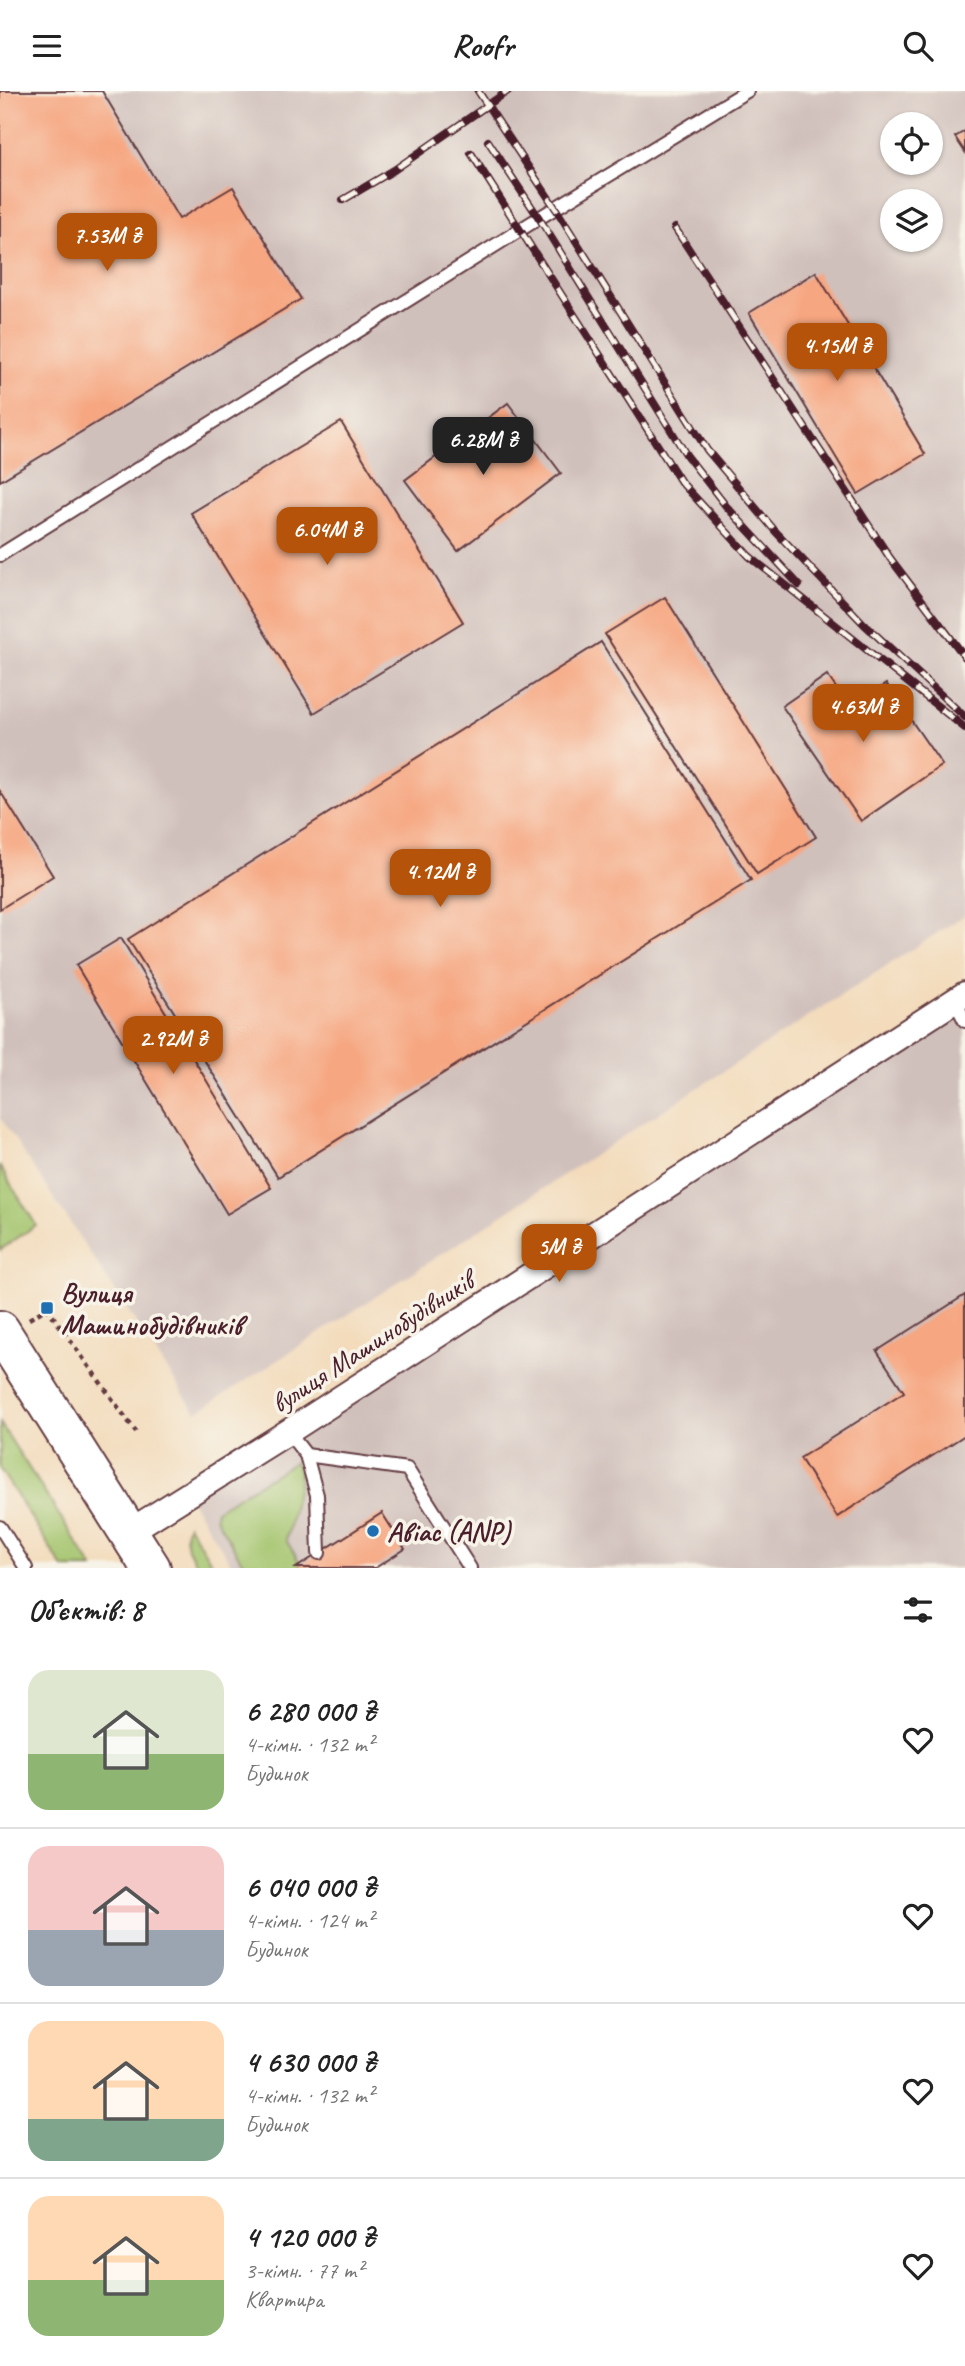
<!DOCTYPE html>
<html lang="uk">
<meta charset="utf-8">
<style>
:root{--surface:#fff;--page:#f2f2f2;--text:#222;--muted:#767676;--line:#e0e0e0;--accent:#b45309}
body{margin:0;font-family:Caveat,sans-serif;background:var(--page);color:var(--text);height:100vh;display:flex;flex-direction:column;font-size:26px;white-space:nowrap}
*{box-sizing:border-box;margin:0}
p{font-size:23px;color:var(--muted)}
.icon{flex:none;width:38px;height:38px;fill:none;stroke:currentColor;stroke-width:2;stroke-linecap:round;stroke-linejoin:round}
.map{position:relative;height:1477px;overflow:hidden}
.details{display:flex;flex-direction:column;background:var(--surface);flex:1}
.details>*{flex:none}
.fabs{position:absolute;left:880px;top:21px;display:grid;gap:14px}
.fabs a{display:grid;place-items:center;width:63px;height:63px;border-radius:50%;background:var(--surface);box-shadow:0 2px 5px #0004;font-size:35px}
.price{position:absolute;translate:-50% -60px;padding:0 16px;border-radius:14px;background:var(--accent);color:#fff;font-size:23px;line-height:46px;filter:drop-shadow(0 2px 4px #0008)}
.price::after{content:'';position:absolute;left:50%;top:42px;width:21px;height:16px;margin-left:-10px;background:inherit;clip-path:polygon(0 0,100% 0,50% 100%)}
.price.selected{background:#222;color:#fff}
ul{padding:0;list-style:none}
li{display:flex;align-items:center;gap:21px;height:175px;padding:0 28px}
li+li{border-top:2px solid var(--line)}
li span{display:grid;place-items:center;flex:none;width:196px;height:140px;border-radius:21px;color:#555}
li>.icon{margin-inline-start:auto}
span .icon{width:84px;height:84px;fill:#fffc;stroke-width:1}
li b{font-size:30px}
h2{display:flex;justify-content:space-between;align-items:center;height:84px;padding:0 28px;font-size:30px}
header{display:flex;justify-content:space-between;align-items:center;height:91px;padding:0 28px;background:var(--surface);font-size:32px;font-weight:700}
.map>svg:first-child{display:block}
.industrial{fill:#d0c0bb;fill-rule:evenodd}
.green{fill:#a3c46c;stroke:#76724c;stroke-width:2}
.building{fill:#f6a680}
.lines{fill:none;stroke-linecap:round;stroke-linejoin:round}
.service-casing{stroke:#633b41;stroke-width:16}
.minor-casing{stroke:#633b41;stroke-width:28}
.primary-casing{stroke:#633b41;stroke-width:42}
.path{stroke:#633b41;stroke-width:4.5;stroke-dasharray:5 5;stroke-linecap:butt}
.service{stroke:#fff;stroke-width:12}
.minor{stroke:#fff;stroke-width:24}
.primary{stroke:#fff;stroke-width:38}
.rail-casing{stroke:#4a1f2b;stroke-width:8}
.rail{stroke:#f7f3e8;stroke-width:5;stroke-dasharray:16;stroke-linecap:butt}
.poi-dot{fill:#1f6fb2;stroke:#f7f3e8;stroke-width:2.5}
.labels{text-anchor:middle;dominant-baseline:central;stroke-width:7;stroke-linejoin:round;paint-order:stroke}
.poi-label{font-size:28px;font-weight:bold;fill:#4a1f2b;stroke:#f7f3e8;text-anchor:start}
.street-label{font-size:28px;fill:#4a1f2b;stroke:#f7f3e8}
</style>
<header><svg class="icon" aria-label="menu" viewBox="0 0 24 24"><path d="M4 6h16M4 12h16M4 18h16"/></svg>Roofr<svg class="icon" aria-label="search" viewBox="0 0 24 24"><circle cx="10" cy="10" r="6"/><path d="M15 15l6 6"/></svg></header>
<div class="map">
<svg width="965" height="1477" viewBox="0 0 965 1477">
<rect width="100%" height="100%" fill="#f7f3e8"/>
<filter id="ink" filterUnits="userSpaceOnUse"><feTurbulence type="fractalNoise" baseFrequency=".0143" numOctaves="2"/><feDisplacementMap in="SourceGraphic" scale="14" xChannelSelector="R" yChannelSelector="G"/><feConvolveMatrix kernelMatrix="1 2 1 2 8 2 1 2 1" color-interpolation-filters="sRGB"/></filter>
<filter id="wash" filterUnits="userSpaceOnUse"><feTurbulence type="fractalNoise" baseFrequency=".00686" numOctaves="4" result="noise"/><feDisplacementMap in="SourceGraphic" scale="28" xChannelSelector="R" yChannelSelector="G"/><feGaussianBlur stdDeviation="1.57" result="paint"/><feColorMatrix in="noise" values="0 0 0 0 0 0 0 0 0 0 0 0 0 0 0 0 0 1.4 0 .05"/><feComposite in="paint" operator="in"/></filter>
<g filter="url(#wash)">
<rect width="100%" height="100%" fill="#f3dbbb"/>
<g class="industrial">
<path d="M0,0H965V824L196,1322L0,1026ZM892,33H931V72H892ZM892,110H931V149H892Z"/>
<path d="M965,917V1477H234L188,1405Z"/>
</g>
<g class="green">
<path d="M0,1076L36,1134L0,1159Z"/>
<path d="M0,1332L93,1477H63L0,1378Z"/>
<path d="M295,1371L299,1381V1390L286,1449L301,1474L296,1477H246L215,1426L216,1419Z"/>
<path d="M188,1434L215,1477H199C191,1463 180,1450 188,1434Z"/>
</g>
<g id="blocks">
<g class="building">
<path d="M0,0H102L179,128L233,96L301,208L0,390Z"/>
<path d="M965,40V61L955,46Z"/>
<path d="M816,181L925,363L858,403L749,222Z"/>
<path d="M508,312L561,382L458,460L405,389Z"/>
<path d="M341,331L463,531L314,622L191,422Z"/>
<path d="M665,506L816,746L757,783L605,543Z"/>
<path d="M601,551L751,789L278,1086L128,848Z"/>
<path d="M827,584L850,617L886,593L942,674L861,730L782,615Z"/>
<path d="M0,700L53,785L0,818Z"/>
<path d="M121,847L271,1097L227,1123L76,874Z"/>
<path d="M965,1204V1344L837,1426L800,1367L904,1301L877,1260Z"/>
<path d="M382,1422L405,1458L375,1477H296Z"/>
</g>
</g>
</g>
<g filter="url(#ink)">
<use href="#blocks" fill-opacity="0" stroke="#633b41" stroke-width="2"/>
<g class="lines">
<g class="service-casing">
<g id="service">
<path d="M0,464L539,127L747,0"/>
<path d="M955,910L965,930"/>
<path d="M288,1341L306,1364L317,1404L319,1462"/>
<path d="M306,1364L407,1378L470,1477"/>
<path d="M0,1436L26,1477"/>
</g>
</g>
<g class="minor-casing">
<path id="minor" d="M127,1442L288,1341L965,903"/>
</g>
<g class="primary-casing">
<path id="primary" d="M0,1239L151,1477"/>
</g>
<path class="path" d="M29,1228L47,1217L136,1341"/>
<use href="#service" class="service"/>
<use href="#minor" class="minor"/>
<use href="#primary" class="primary"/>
<g class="rail-casing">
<g id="rail">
<path d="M478,0L556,118L707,359L776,441L864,533L965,626"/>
<path d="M488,50L539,127L687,365L726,415L799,494"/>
<path d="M471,62L681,391L749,465L965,637"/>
<path d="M343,109L394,79L508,0"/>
<path d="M675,137L890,467L965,566"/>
</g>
</g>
<use href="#rail" class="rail"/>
</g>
</g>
<g class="poi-dot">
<rect x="40" y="1210" width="14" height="14" rx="3.5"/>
<circle cx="373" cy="1440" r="7"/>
</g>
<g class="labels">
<g class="poi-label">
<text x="61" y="1201">Вулиця<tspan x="61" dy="32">Машинобудівників</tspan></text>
<text x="387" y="1440">Авіас (ANP)</text>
</g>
<g class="street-label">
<text transform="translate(372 1251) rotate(-33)">вулиця Машинобудівників</text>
</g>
</g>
</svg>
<div class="fabs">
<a><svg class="icon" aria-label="locate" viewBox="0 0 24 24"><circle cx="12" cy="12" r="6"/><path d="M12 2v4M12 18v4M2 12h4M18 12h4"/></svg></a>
<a><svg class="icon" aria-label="layers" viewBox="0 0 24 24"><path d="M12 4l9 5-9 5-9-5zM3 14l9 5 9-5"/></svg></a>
</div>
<b class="price" style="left:107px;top:182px">7.53M ₴</b>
<b class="price" style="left:837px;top:292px">4.15M ₴</b>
<b class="price selected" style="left:483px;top:386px">6.28M ₴</b>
<b class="price" style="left:327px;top:476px">6.04M ₴</b>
<b class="price" style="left:863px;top:653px">4.63M ₴</b>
<b class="price" style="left:440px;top:818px">4.12M ₴</b>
<b class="price" style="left:173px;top:985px">2.92M ₴</b>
<b class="price" style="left:559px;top:1193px">5M ₴</b>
</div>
<section class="details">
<h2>Об’єктів: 8<svg class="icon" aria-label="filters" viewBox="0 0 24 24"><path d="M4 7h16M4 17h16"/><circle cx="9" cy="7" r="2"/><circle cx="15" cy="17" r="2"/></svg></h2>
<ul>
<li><span style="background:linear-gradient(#dfe7d0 60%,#8fb573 0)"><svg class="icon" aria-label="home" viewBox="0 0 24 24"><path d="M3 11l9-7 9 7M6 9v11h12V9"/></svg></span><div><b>6 280 000 ₴</b><p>4-кімн. · 132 m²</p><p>Будинок</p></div><svg class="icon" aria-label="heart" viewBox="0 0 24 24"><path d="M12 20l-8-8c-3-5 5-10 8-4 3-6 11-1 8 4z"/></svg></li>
<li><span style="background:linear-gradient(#f6c9c9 60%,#9aa5b1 0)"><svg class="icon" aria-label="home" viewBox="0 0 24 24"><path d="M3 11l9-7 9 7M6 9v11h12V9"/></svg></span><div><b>6 040 000 ₴</b><p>4-кімн. · 124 m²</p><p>Будинок</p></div><svg class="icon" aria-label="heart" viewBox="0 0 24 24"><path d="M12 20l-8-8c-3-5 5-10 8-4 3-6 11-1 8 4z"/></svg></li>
<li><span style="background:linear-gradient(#ffd9b3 70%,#7fa58c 0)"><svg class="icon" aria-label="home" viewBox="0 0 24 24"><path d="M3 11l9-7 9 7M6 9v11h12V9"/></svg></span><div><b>4 630 000 ₴</b><p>4-кімн. · 132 m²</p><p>Будинок</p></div><svg class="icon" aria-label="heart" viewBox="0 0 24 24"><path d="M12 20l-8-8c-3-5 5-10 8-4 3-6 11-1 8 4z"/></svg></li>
<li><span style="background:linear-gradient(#ffd9b3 60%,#8fb573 0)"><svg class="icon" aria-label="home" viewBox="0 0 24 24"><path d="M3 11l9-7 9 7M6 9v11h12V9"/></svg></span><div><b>4 120 000 ₴</b><p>3-кімн. · 77 m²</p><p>Квартира</p></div><svg class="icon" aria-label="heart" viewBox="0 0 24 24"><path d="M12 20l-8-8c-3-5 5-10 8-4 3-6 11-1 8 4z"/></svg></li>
</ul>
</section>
